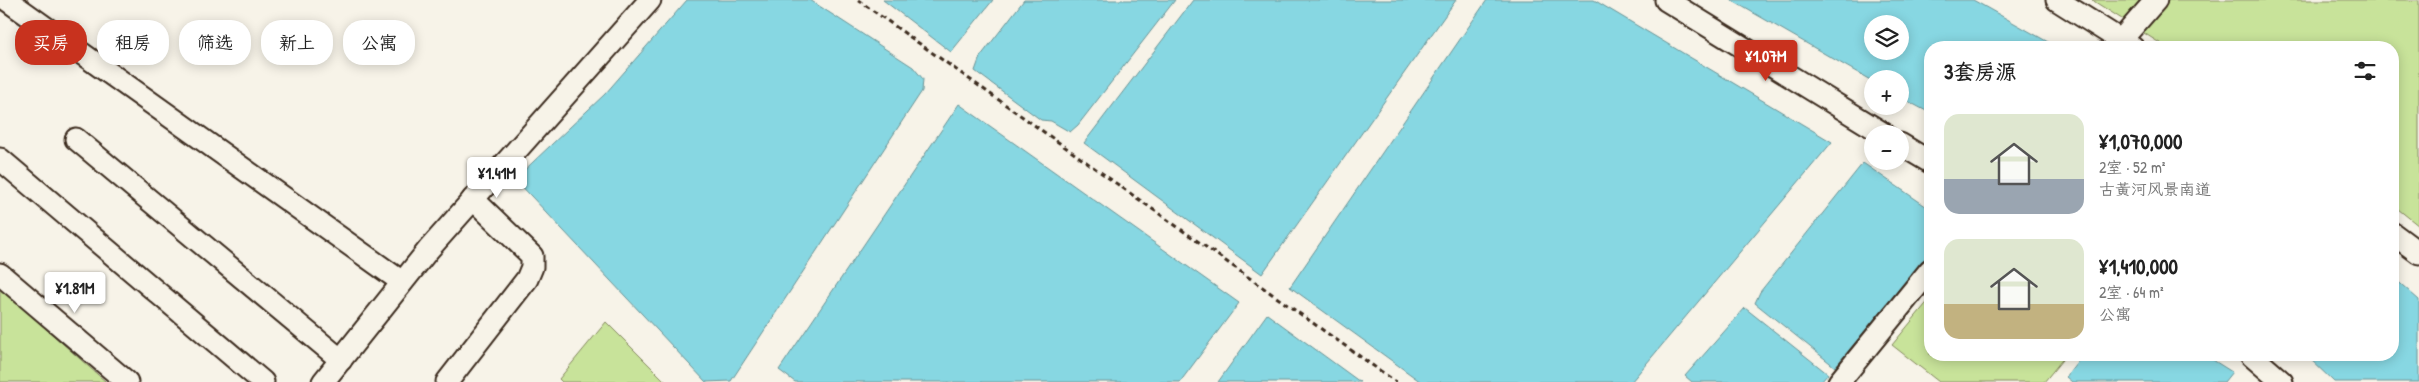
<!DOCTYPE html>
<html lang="zh">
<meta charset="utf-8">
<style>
:root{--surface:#fff;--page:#f2f2f2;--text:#222;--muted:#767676;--accent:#c8321e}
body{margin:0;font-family:"Patrick Hand","LXGW WenKai TC",sans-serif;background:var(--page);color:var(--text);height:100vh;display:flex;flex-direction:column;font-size:19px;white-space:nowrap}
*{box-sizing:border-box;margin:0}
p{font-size:16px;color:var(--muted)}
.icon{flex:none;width:28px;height:28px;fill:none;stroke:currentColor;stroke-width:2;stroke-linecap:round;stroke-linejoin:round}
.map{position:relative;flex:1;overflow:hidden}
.details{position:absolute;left:1924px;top:41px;width:475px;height:320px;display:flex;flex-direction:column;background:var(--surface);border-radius:20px;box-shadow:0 2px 12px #0003}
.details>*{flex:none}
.guide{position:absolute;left:15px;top:20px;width:475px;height:45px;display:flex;gap:10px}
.tools{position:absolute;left:1864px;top:15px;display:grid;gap:10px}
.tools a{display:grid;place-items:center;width:45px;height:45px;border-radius:50%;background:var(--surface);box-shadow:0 2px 12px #0003;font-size:25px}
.price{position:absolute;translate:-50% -42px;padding:0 11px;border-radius:5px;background:#fff;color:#222;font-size:16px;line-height:32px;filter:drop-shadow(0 1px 2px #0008)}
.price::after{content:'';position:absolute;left:50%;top:30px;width:15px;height:11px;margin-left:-8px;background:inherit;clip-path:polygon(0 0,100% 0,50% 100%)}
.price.active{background:var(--accent);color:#fff}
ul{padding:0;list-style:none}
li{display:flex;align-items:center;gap:15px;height:125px;padding:0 20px}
li span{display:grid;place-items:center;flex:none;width:140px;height:100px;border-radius:15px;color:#555}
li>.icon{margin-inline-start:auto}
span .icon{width:60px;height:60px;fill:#fffc;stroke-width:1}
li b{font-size:21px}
h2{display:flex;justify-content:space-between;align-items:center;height:60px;padding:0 20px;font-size:21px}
.tag{padding:0 18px;border-radius:20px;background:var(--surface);box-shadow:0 2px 12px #0003;font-size:18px;line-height:45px}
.tag.active{background:var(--accent);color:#fff}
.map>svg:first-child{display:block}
.green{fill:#c8e39a;stroke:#82865c}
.water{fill:#87d7e2;stroke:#699294;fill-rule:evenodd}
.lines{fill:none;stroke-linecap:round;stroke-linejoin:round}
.minor-casing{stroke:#3b2a1e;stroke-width:25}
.path{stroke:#3b2a1e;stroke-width:3;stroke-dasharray:5 4;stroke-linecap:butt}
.minor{stroke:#f7f3e8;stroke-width:21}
</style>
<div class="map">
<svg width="2419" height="382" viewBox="0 0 2419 382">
<rect width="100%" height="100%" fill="#f7f3e8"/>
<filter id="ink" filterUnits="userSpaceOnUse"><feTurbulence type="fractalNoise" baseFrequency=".02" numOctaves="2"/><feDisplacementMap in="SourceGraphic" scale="10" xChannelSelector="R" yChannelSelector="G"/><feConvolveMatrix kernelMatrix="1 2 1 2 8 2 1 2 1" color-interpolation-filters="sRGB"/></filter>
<g filter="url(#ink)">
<g class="green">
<path d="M2092,0H2419V226L2393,205L2392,48L2166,47Z"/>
<path d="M0,288L106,382H0Z"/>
<path d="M1930,299V355H2066L2044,382H1939L1892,345Z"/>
<path d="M606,322L666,382H562L559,379Z"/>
</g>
<g class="water">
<path d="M687,0H810L913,67L923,79L922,91L731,381L706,382L515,179L605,94Z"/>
<path d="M883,0H993L951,52Z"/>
<path d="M1024,0H1175L1078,125L1070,132L1051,121L1041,120L975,71L980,57Z"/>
<path d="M1193,0H1456L1262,274L1084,143Z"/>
<path d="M1487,0H1594L1832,142L1631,382H1421L1290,287Z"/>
<path d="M1731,0H1973L2057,47L1930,48V113L1900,97V79H1872V81ZM1872,24H1900V51H1872Z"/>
<path d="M959,104L1239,303L1180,382H795L779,370Z"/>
<path d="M1863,163L1930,209V252L1835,367L1755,303L1760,292Z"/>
<path d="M2393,277L2419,300V382H2334L2306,355H2392Z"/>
<path d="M1745,308L1828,374L1821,382H1692L1685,376Z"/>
<path d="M1267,314L1360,382H1218Z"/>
<path d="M2083,355H2205L2232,372L2224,382H2072L2066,377Z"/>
</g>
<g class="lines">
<g class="minor-casing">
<g id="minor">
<path d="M7,0L402,282"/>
<path d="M1666,0L1884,134"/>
<path d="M2057,0L2133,48"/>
<path d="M2114,48L2156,0"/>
<path d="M76,139L341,360"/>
<path d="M1900,144L1930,162"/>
<path d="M0,159L263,382"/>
<path d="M2392,233L2419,253"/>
<path d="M0,274L127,382"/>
<path d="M2251,355L2282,382"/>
<path d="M323,382L429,249L650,0"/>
<path d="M447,382L527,279L532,267V256L473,199"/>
<path d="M1839,382L1930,270"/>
</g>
</g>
<path class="path" d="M858,0L1396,382"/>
<use href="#minor" class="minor"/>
</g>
</g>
</svg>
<div class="tools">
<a><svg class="icon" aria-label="layers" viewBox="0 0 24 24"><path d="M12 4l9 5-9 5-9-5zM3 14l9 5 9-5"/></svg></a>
<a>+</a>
<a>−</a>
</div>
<b class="price active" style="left:1766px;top:82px">¥1.07M</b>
<b class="price" style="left:497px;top:199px">¥1.41M</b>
<b class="price" style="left:75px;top:314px">¥1.81M</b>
<div class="guide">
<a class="tag active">买房</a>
<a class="tag">租房</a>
<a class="tag">筛选</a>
<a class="tag">新上</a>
<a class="tag">公寓</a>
</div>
<section class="details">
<h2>3套房源<svg class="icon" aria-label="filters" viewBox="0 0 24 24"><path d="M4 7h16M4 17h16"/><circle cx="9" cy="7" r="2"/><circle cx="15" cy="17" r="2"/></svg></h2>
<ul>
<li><span style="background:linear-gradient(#dfe7d0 65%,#9aa5b1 0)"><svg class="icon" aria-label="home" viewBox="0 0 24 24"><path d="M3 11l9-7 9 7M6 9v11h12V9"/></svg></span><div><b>¥1,070,000</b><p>2室 · 52 m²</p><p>古黄河风景南道</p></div></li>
<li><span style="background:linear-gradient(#dfe7d0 65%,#c2b280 0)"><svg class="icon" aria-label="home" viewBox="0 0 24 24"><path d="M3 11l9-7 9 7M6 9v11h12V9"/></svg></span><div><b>¥1,410,000</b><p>2室 · 64 m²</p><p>公寓</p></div></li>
</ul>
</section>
</div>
